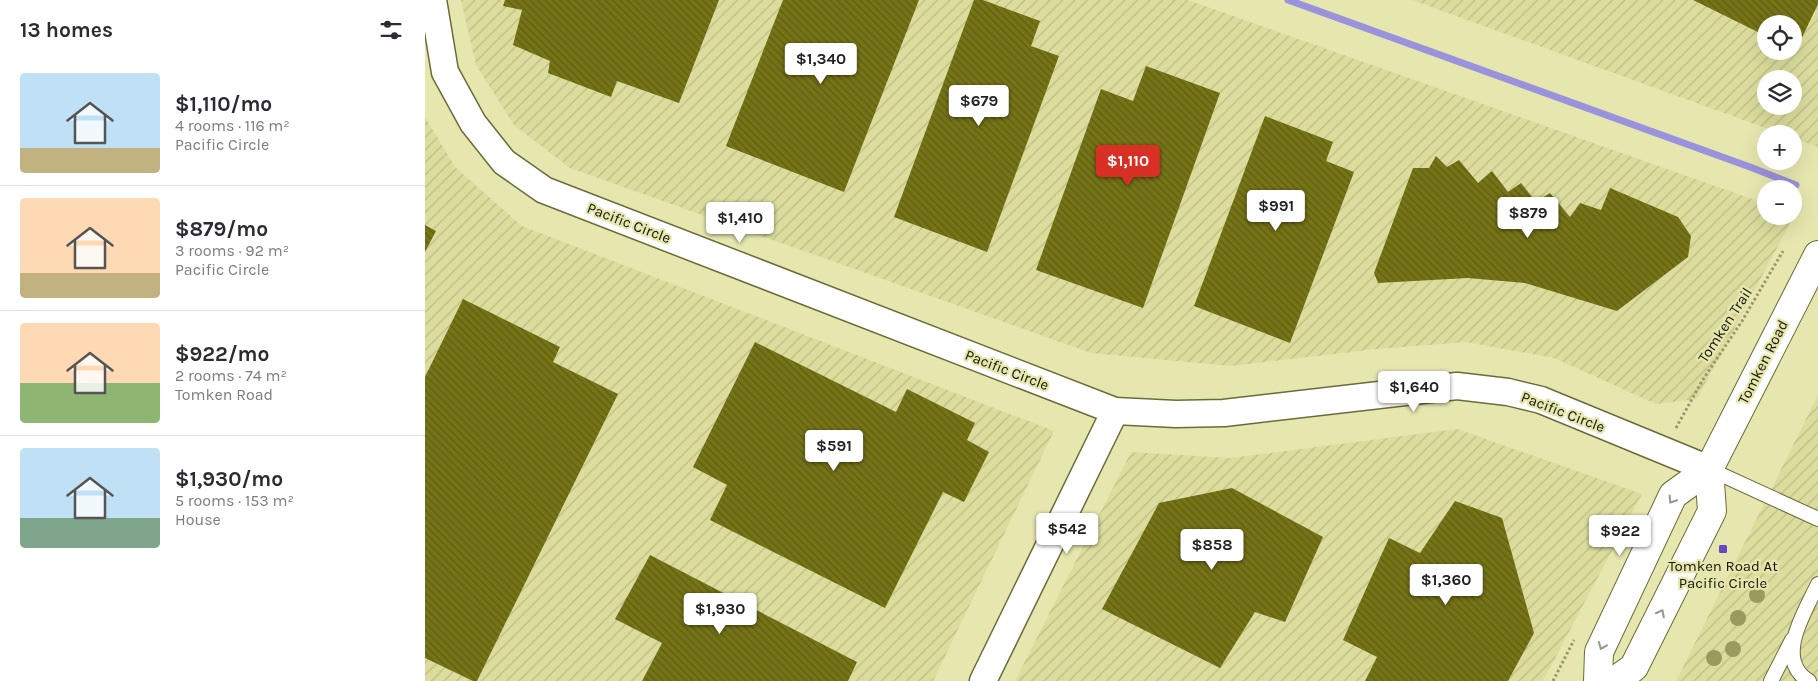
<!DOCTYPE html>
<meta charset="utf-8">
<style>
:root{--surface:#fff;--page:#f2f2f3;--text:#2b2b33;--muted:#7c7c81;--line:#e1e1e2;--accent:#d93025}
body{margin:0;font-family:Karla,sans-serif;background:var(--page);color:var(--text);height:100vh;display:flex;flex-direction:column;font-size:19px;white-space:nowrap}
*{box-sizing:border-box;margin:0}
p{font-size:16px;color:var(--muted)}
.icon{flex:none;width:28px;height:28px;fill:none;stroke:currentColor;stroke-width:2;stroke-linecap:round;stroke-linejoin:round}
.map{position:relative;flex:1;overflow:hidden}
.details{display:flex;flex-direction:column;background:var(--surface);width:425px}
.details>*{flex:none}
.controls{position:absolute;left:1332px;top:15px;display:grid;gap:10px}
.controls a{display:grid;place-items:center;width:45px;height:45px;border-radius:50%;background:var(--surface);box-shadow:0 5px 20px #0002;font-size:25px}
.price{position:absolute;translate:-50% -42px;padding:0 11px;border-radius:5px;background:#fff;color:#222;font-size:16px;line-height:32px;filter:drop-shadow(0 1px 2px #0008)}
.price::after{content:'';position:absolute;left:50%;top:30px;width:15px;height:11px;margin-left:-8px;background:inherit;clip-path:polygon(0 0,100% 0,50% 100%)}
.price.on{background:var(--accent);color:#fff}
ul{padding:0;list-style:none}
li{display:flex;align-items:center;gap:15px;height:125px;padding:0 20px}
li+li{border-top:1px solid var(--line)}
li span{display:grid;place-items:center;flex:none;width:140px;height:100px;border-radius:5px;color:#555}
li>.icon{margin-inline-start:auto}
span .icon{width:60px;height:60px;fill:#fffc;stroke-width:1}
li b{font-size:21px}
h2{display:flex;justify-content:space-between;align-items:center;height:60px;padding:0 20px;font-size:21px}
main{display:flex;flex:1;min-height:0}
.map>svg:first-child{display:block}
.industrial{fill:url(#industrial-furrows);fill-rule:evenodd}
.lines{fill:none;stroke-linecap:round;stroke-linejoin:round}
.stream{stroke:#9a92dd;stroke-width:7}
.building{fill:url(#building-back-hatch)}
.lane-casing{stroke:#6c6b37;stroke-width:16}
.street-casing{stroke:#6c6b37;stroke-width:29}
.secondary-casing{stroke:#6c6b37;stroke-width:30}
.path{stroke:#96976d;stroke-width:3;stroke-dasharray:2.5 2.5;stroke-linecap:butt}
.lane{stroke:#fff;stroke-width:14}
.street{stroke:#fff;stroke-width:26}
.secondary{stroke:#fff;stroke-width:28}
.tree{fill:#9a9a5e}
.oneway{stroke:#97968e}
.poi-dot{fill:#6348c1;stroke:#e6e7af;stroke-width:2}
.labels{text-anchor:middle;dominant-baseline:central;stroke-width:4.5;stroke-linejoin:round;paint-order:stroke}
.street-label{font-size:15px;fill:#171603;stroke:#e6e7af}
.poi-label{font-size:15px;fill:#171603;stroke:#e6e7af}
</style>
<main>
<section class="details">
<h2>13 homes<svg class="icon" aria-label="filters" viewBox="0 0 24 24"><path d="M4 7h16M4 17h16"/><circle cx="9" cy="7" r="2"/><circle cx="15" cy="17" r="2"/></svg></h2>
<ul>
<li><span style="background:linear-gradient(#bfe0f5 75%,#c2b280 0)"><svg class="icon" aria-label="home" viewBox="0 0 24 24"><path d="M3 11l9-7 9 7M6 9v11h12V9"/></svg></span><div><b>$1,110/mo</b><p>4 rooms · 116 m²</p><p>Pacific Circle</p></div></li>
<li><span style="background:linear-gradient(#ffd9b3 75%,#c2b280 0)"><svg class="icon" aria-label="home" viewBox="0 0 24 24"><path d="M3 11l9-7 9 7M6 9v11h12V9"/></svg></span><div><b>$879/mo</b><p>3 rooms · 92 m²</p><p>Pacific Circle</p></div></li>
<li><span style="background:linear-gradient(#ffd9b3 60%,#8fb573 0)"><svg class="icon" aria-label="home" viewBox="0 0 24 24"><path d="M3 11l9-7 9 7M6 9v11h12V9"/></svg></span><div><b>$922/mo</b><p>2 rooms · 74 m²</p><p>Tomken Road</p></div></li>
<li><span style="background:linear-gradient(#bfe0f5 70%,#7fa58c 0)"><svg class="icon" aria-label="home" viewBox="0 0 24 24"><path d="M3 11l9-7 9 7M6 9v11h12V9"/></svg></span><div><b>$1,930/mo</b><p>5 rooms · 153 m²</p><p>House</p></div></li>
</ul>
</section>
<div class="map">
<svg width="1393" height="681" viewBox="0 0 1393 681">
<defs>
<pattern id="industrial-furrows" width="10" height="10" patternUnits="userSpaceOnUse" patternTransform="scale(1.25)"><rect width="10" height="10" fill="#dcdd9d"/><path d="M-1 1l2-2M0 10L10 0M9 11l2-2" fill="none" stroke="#bcbd86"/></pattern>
<pattern id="building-back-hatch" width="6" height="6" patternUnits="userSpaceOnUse" patternTransform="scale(1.25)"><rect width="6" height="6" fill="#757417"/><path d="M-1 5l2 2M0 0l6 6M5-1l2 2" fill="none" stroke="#5f5e13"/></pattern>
</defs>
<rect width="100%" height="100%" fill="#e6e7af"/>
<g class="industrial">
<path d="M36,0H763L1341,204V216H1369L1272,399L1231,404L1129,358L1041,342L952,349L806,366L666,353L145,168L89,125L51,65Z"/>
<path d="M987,0H1393V147L1369,138V134H1357ZM1341,24H1369V51H1341ZM1341,79H1369V106H1341Z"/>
<path d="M0,117L30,167L97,226L629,431L508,681H0Z"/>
<path d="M1393,395V681H1251Z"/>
<path d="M1032,429L1217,494L1118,681H590L706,452L805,458Z"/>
</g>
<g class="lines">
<path class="stream" d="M863,0L1325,167L1371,185"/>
</g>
<g class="building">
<path d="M80,0H294L254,103L192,81L186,97L123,73L125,61L88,45L97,10L78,6Z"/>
<path d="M358,0H494L419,192L301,146Z"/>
<path d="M549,0H558L615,21L606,46L634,56L562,252L469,217Z"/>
<path d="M1268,0H1393V4L1371,50L1369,49V24H1341V36Z"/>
<path d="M721,66L795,93L718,308L611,270L676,89L708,101Z"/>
<path d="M840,116L908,142L901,161L929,172L865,343L769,306Z"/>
<path d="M1011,156L1022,167L1034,160L1053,183L1067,171L1083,192L1096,183L1111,202L1125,193L1145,217L1155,203L1176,210L1185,188L1253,217L1266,236L1263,257L1192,311L1100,283L1043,278L953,283L949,273L988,168H1004Z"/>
<path d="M0,225L11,231L0,252Z"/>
<path d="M38,299L135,347L128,362L193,394L52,681H48L0,658V377Z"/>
<path d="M330,342L471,412L482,389L550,423L542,440L564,452L539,502L518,492L460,608L285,520L302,485L268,467Z"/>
<path d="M807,488L898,537L860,622L830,612L795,668L677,609L734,503Z"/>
<path d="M1030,501L1077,518L1109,633L1083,681H940L952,657L918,640L964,538L995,553Z"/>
<path d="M225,555L432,662L423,681H217L237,643L190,619Z"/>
</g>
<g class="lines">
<g class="lane-casing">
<g id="lane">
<path d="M1284,469L1393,519"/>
<path d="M1346,681L1367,640"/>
<path d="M1384,681C1348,660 1381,610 1393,584"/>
</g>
</g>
<g class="street-casing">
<g id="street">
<path d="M8,0L20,72L48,123L79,162L119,190L690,411L751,414L799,413L1032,386L1083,392L1116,400L1284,469"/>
<path d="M558,681L690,411"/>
</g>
</g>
<g class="secondary-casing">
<g id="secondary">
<path d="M1173,681L1174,652L1248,495L1284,469L1393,255"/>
<path d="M1190,681L1209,667L1287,511L1284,469"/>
</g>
</g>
<g class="path">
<path d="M1251,428L1277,381L1317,321L1358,251"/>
<path d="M1128,681L1149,640"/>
</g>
<use href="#lane" class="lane"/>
<use href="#street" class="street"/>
<use href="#secondary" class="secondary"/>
</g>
<g class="tree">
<circle cx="1332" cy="595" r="8"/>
<circle cx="1313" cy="618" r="8"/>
<circle cx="1308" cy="649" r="8"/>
<circle cx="1289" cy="658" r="8"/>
</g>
<defs><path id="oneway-chevron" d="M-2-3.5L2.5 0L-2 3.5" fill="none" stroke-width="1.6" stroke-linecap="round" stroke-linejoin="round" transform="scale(1.25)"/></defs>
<g class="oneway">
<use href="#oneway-chevron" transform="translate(1247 500) rotate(122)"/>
<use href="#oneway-chevron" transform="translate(1236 613) rotate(-63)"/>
<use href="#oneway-chevron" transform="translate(1177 646) rotate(112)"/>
</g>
<rect class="poi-dot" x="1293" y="544" width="10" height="10" rx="2.5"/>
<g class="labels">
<g class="street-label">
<text transform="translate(204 223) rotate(21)">Pacific Circle</text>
<text transform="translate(1300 325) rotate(-57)">Tomken Trail</text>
<text transform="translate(1338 362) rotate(-63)">Tomken Road</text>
<text transform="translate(582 370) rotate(21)">Pacific Circle</text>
<text transform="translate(1138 412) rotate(21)">Pacific Circle</text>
</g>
<g class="poi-label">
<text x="1298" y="566">Tomken Road At<tspan x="1298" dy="17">Pacific Circle</tspan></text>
</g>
</g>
</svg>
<div class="controls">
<a><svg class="icon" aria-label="locate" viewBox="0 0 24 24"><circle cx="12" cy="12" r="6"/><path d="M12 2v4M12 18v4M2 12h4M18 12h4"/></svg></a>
<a><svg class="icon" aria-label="layers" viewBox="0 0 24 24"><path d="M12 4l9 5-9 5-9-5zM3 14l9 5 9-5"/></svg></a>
<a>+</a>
<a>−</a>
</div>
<b class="price" style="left:396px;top:85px">$1,340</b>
<b class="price" style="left:554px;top:127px">$679</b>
<b class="price on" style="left:703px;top:187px">$1,110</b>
<b class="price" style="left:851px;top:232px">$991</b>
<b class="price" style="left:1103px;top:239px">$879</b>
<b class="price" style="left:315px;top:244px">$1,410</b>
<b class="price" style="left:989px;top:413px">$1,640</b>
<b class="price" style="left:409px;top:472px">$591</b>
<b class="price" style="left:642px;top:555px">$542</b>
<b class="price" style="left:1195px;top:557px">$922</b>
<b class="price" style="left:787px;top:571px">$858</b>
<b class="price" style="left:1021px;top:606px">$1,360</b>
<b class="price" style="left:295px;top:635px">$1,930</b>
</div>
</main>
